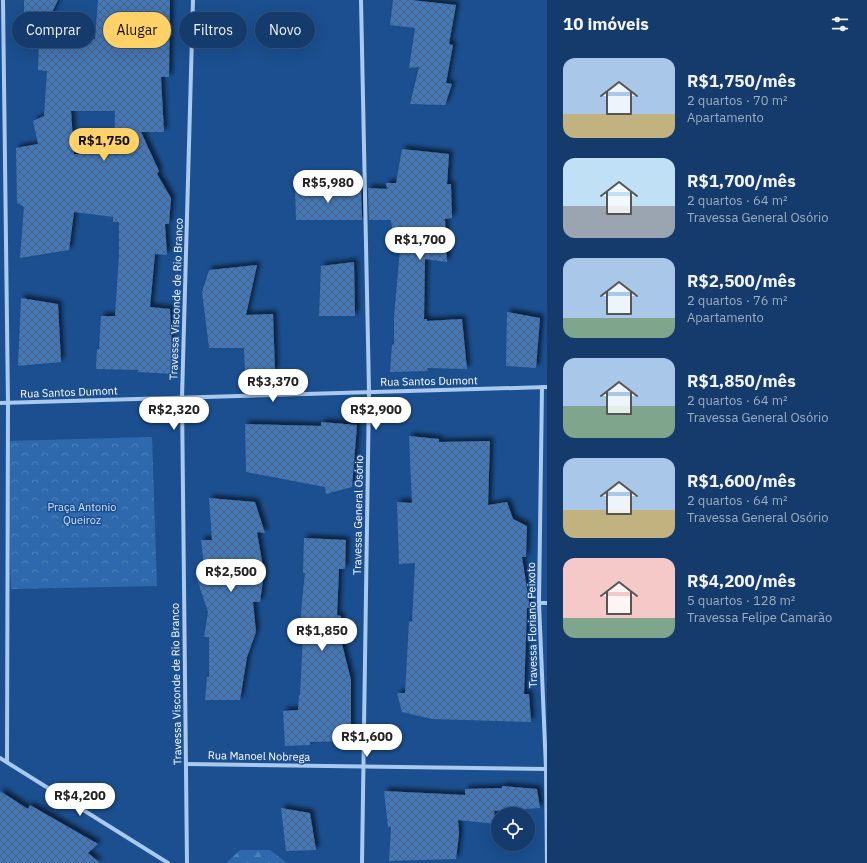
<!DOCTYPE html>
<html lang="pt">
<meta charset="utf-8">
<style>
:root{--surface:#143b6b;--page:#1d4271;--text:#f1f3f6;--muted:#9dadc1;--line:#33557e;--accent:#ffd166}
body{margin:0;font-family:"IBM Plex Sans",sans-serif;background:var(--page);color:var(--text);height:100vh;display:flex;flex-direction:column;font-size:15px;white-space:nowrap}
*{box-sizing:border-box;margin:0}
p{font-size:13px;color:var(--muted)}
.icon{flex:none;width:22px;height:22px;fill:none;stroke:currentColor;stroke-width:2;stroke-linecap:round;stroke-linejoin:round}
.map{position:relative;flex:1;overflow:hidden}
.details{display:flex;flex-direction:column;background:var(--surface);width:320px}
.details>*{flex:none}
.banner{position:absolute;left:12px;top:12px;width:380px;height:36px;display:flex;gap:8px}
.controls{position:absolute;left:491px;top:807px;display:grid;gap:8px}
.controls a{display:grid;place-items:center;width:44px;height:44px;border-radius:50%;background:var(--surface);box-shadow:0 4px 16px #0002,0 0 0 1px var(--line);font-size:20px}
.price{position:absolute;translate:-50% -34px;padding:0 9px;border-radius:14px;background:#fff;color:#222;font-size:13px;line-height:26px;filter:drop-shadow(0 1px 2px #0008)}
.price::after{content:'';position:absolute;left:50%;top:24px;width:12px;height:9px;margin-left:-6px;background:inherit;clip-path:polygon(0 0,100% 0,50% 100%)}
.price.current{background:var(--accent);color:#111}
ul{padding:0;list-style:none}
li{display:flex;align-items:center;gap:12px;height:100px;padding:0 16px}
li span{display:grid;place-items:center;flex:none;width:112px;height:80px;border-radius:12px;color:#555}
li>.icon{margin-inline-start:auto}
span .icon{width:48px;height:48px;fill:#fffc;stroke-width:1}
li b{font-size:17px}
h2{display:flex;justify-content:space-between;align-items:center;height:48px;padding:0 16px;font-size:17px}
.pill{padding:0 14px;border-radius:18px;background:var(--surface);box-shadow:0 4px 16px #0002,0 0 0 1px var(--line);font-size:14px;line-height:36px}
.pill.current{background:var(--accent);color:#111}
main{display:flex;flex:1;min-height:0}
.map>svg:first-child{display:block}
.forest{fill:url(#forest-firs)}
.park{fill:url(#park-crowns)}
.building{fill:url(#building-cross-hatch);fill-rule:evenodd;filter:url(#shadow)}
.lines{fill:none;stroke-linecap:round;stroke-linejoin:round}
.street{stroke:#a9c9ee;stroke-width:4}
.labels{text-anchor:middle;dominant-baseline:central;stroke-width:3;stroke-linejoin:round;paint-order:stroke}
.street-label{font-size:11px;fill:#fff;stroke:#1b4f8f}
.park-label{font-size:11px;fill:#cfe3fa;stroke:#1b4f8f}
</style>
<main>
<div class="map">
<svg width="547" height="863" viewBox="0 0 547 863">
<defs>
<pattern id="forest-firs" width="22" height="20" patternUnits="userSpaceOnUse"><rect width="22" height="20" fill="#2e69ad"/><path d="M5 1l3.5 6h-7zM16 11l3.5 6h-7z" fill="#4d80b9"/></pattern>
<pattern id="park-crowns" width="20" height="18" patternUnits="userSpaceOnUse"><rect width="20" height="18" fill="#2e69ad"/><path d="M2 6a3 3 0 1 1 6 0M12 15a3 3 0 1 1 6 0" fill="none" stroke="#4d80b9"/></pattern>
<pattern id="building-cross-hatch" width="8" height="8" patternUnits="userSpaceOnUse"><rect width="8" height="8" fill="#4478b7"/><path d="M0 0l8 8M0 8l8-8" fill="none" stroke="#486282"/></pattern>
<filter id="shadow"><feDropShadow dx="3.5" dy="-3.5" stdDeviation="2" flood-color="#0009"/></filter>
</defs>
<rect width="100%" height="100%" fill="#1b4f8f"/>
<path class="forest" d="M240,850H270L287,863H226Z"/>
<path class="park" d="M152,437L157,586L11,589L6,441Z"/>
<g class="building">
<path d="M24,0H58L51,14L61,38L95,39L98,0H170L169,77H161L164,132H141L159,171L157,174L171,198L169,224H165L167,255L155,254L150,307L170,309L173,374L138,372V370L96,369L97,349H99L101,316H115L119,255V222H113V217L74,212L69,250L20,258L24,207L17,203L16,148L38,144L33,121L44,116L47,71L38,70L39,40L24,41ZM71,111H115L114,154H74Z"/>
<path d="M393,0H411L456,5L449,44L453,45L446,83L452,84L445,105L410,104L419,67L409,68L415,28L390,25Z"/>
<path d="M402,149L449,154L447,184H451L452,218L445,219L447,262L425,259L424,319H427V321L462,319L467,369L427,368L428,371L390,372L392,344L394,345V317L402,226L392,228L391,220H369L368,188L387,189L386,183H396Z"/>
<path d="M295,187L361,188L362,220H296Z"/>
<path d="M354,262L355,316H319L321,266Z"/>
<path d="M257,265L246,315L273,314L275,372H245L244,348H209L202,292L209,270Z"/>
<path d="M21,298L58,304L61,362L18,366Z"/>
<path d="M507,312L540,318L536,368L506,366Z"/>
<path d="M321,422L357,425L352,487L326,494L325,487L246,472L245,424L321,426Z"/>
<path d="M409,436L439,439V442L490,441L488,505L507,502L513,519L527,526L526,557H522L530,608H527L524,694H529L531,722L432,719L402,712L397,693H405L409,621L412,622L415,563L399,564L397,502L412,503Z"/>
<path d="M209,498L255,502L265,533L257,532L264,573L260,602H253L256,632L247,657L240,700H205L207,677H209V637H204L208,612L195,573L205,574L201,540H212Z"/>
<path d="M304,538L346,540L345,569H339L337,615L341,616L342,644L351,680V741L310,742V745L285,746L283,711L298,710L299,695H300L303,634L301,616L302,600L305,573H303Z"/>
<path d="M502,786L537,789L540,808L494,811L496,824L458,820L459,834L456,859L389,861L391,827H388L384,791L465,795V789L502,788Z"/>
<path d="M0,791L28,809L30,805L98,844L88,853L100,863H0Z"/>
<path d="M281,808L310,813L316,850L286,851Z"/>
</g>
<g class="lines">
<g class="street">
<path d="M3,0L8,403L7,761"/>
<path d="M361,0L369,391L362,863"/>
<path d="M542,387L539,603L546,769L547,863"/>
<path d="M0,403L547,387"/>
<path d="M539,603H547"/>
<path d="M0,758L168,863"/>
<path d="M186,764L547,769"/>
<path d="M187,863L182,398L193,0"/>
</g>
</g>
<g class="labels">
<g class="street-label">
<text transform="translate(176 299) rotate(-88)">Travessa Visconde de Rio Branco</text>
<text transform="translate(429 381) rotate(-1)">Rua Santos Dumont</text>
<text transform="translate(69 392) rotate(-2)">Rua Santos Dumont</text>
<text transform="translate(358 515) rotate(-89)">Travessa General Osório</text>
<text transform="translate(532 625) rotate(-91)">Travessa Floriano Peixoto</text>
<text transform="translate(176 684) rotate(-91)">Travessa Visconde de Rio Branco</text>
<text transform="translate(259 756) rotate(1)">Rua Manoel Nobrega</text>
</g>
<g class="park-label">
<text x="82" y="507">Praça Antonio<tspan x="82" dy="13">Queiroz</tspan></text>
</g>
</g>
</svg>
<div class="controls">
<a><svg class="icon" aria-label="locate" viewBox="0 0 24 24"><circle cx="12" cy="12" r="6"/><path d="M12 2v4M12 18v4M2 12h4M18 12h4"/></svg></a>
</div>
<b class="price current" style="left:104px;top:162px">R$1,750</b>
<b class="price" style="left:328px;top:204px">R$5,980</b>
<b class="price" style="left:420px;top:261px">R$1,700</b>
<b class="price" style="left:273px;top:403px">R$3,370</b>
<b class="price" style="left:174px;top:431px">R$2,320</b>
<b class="price" style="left:376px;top:431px">R$2,900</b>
<b class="price" style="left:231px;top:593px">R$2,500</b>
<b class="price" style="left:322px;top:652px">R$1,850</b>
<b class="price" style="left:367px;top:758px">R$1,600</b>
<b class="price" style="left:80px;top:817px">R$4,200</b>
<div class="banner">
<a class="pill">Comprar</a>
<a class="pill current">Alugar</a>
<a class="pill">Filtros</a>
<a class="pill">Novo</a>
</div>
</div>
<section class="details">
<h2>10 imóveis<svg class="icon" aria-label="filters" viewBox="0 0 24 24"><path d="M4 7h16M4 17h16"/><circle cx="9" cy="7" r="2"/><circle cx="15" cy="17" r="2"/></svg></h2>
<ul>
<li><span style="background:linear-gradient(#a9c7e8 70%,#c2b280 0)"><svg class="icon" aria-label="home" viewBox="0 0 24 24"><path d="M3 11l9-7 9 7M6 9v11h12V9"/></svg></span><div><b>R$1,750/mês</b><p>2 quartos · 70 m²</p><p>Apartamento</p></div></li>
<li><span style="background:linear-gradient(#bfe0f5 60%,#9aa5b1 0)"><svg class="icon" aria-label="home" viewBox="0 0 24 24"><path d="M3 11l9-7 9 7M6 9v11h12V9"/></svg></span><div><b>R$1,700/mês</b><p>2 quartos · 64 m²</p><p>Travessa General Osório</p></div></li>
<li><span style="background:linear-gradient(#a9c7e8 75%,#7fa58c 0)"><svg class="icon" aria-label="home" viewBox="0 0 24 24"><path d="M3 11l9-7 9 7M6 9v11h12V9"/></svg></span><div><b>R$2,500/mês</b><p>2 quartos · 76 m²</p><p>Apartamento</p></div></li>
<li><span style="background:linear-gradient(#a9c7e8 60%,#7fa58c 0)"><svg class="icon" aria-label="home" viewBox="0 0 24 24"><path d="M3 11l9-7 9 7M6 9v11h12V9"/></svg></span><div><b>R$1,850/mês</b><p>2 quartos · 64 m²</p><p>Travessa General Osório</p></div></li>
<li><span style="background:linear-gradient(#a9c7e8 65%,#c2b280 0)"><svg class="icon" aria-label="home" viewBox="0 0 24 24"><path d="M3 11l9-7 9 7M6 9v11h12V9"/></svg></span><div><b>R$1,600/mês</b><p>2 quartos · 64 m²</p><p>Travessa General Osório</p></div></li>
<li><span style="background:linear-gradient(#f6c9c9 75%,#7fa58c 0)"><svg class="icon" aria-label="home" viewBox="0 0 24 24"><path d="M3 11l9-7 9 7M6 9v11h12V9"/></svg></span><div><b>R$4,200/mês</b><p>5 quartos · 128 m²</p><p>Travessa Felipe Camarão</p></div></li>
</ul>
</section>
</main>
